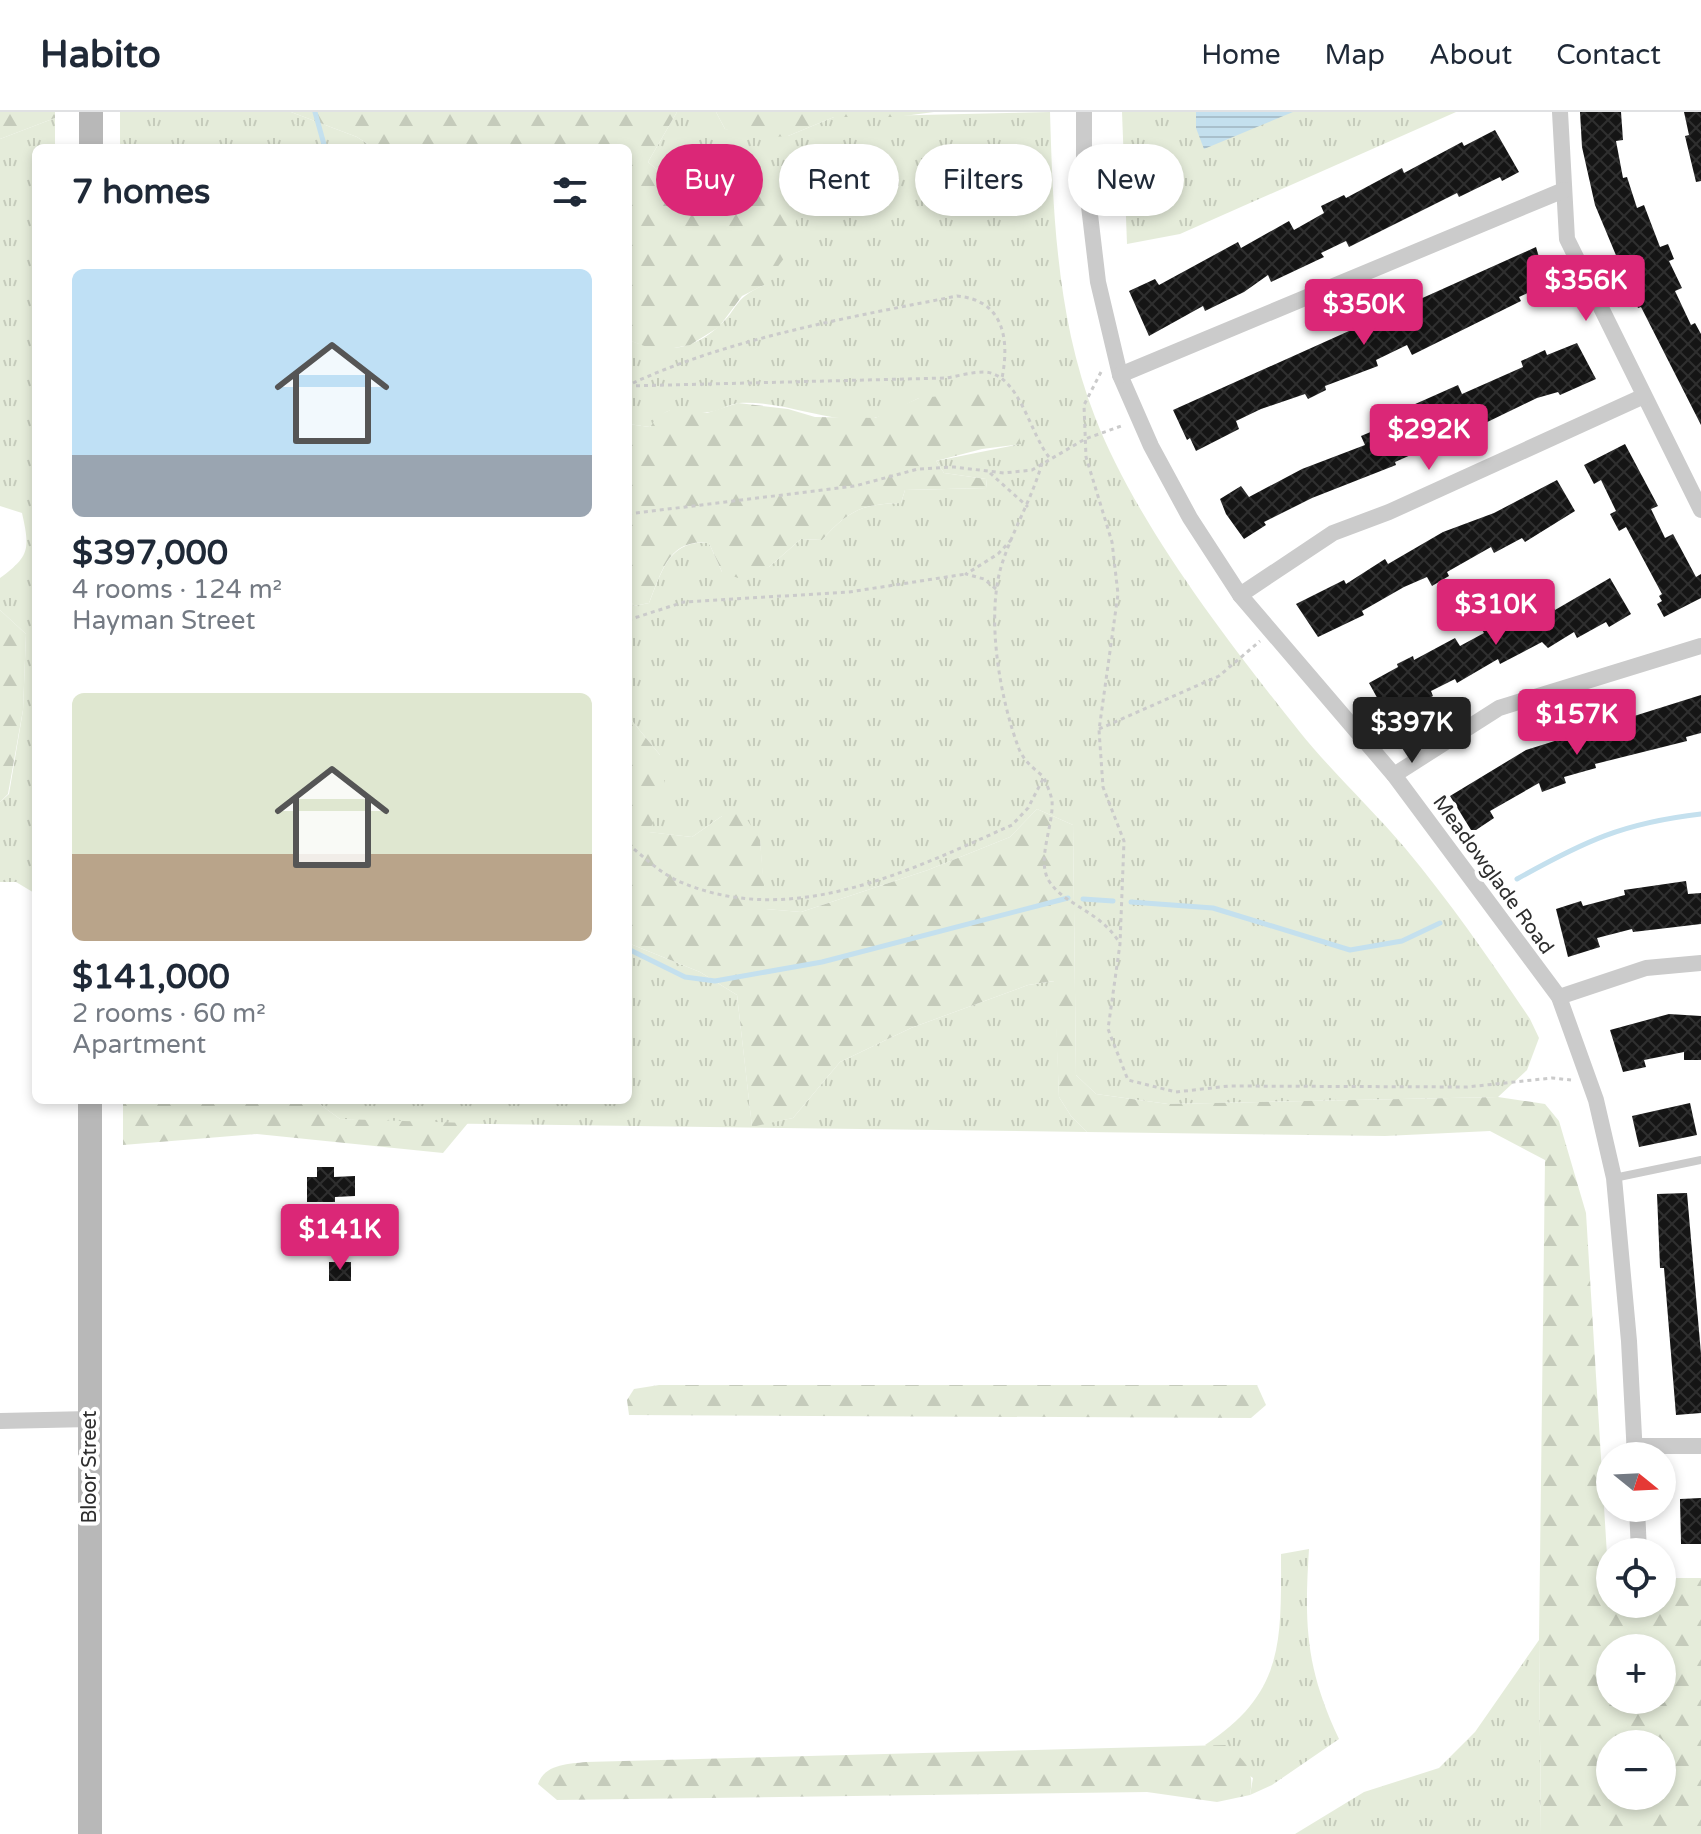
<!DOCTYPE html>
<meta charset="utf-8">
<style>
:root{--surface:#fff;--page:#f2f2f3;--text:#1f2937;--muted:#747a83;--line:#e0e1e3;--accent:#db2777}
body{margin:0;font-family:"Varela Round",sans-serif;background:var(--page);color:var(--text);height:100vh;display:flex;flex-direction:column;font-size:30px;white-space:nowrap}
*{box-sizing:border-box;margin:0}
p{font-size:26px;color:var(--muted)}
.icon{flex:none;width:44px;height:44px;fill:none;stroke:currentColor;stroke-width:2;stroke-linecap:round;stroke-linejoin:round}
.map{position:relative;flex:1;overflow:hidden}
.side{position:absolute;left:32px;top:32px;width:600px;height:960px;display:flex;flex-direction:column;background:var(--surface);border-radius:12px;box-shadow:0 4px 12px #0003}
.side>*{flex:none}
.top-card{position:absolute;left:656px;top:32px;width:760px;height:72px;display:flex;gap:16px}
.needle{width:52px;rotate:108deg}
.controls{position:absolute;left:1596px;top:1330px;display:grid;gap:16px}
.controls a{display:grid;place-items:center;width:80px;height:80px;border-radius:50%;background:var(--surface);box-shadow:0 4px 12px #0003;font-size:40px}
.price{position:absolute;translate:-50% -68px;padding:0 18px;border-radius:8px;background:var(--accent);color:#fff;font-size:26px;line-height:52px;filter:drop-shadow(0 2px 4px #0008)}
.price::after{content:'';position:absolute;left:50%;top:48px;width:24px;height:18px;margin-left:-12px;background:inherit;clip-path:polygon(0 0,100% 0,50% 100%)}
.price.active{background:#222;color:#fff}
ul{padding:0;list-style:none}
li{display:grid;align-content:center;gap:16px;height:424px;padding:0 40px}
li span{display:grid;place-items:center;height:248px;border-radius:12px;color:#555}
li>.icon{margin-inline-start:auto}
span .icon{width:144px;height:144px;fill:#fffc;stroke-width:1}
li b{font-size:34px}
h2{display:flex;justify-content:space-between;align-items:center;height:96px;padding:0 40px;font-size:34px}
.tag{padding:0 28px;border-radius:36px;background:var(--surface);box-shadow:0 4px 12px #0003;font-size:28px;line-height:72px}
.tag.active{background:var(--accent);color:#fff}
header{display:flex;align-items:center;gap:48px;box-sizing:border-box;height:112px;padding:0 40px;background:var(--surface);border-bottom:2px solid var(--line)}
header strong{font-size:38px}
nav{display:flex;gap:44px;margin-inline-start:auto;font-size:28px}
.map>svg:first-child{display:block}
.grass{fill:url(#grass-tufts)}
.forest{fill:url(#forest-firs);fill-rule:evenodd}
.water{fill:url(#water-rules)}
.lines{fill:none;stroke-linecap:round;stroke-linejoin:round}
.stream{stroke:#c4e0ee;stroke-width:5}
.building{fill:url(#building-cross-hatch)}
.path{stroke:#cbcbcb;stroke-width:3;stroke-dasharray:4 4;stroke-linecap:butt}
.lane{stroke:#cbcbcb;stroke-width:8}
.street{stroke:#cbcbcb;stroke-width:16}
.secondary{stroke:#b8b8b8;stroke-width:24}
.labels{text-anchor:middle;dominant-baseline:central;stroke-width:8;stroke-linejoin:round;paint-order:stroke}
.street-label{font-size:20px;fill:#2e2e2e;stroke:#fff}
</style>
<header>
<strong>Habito</strong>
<nav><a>Home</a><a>Map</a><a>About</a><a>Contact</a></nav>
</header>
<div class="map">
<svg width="1701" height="1722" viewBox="0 0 1701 1722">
<defs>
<pattern id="grass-tufts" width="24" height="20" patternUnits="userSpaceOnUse" patternTransform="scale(2)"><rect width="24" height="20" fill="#e5ecda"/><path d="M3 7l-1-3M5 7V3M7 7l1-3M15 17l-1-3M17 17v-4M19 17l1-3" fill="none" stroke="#c5cbbb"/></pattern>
<pattern id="forest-firs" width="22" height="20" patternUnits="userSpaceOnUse" patternTransform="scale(2)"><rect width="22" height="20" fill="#e5ecda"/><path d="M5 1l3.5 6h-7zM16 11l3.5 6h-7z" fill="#c5cbbb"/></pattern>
<pattern id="water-rules" width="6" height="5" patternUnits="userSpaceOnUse" patternTransform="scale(2)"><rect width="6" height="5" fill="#c4e0ee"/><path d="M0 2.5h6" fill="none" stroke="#a9c0cc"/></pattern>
<pattern id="building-cross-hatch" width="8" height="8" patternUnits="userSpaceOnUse" patternTransform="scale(2)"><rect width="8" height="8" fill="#151515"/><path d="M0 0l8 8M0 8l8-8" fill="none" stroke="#2f2f2f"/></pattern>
</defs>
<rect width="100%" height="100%" fill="#fff"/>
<g class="grass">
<path d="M120,0H291L357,25L374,36H120Z"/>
<path d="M677,0H716L725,17L788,24L834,5L1050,0C1053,102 1057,208 1095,305C1136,411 1228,530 1299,619C1332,660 1371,696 1405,736C1450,790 1491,849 1530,907L1539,926L1527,958L1498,985L1168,992L1096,982L1076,963L1073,713L1037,697L1010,725L928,758L801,800L765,797L760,728L722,704L692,725L648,720L660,643L628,604V486L634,494L649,491C662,459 669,427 709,431L722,460L769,455L801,427L822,428C848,399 861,392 901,391L905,378L987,376L986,367L944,361L936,349L1020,332L919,286C906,292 889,303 874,306C828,313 785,288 739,291C729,292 720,299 710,300C681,305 674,284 650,315L628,312V228C662,240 689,241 718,215C740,196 731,188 764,173L718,70L680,77L648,50Z"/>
<path d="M1122,0H1456L1180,122L1127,132Z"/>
<path d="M55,6V36H36V782L16,770H0V690L9,682L23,598L26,522L0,498V466C30,444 30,437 22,401L0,394V27Z"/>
<path d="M628,831L700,860L737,883L752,1014L793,1006L840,950L911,916L1028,873L1055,869L1059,985L1071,1004L1087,1020L407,1011L340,1007L314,988H628Z"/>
<path d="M1309,1437C1304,1514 1306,1557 1339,1627L1272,1673L1250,1683L1253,1666L1205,1633C1285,1581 1281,1528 1281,1442Z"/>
<path d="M1539,1528L1541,1722H1295L1364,1680L1439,1656L1475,1620Z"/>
</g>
<g class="forest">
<path d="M0,0H55V6L0,27Z"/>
<path d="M291,0H677L648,50L680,77L718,70L774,79L798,100L788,141L764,173L742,184L719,215L690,233L658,239L628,228V36H374L357,25Z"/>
<path d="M716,0H934L896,5H834L788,24L756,26L725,17Z"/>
<path d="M1006,278L1021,332L982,337L936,349L944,361L986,367L987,376L905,378L901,391C861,392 848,399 822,428L801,427L769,455L738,466L722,460L709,431C669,426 662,459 649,491L634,494L628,486V312L650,315L659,303L677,295L707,301L738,291L788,297L815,305L875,306L919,286Z"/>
<path d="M0,498L26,522L23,598L8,682L0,690Z"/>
<path d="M628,604L660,643L666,680L649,720L692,725L722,704L743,701L760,728L766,797L801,800L928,758L1010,725L1037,697L1073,713L1076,963L1096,982L1168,992L1498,985L1545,992L1559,1009L1586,1101L1610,1492H1662V1466H1701V1722H1541L1539,1528L1545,1048L1490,1019L1385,1024L1087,1020L1071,1004L1059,985L1054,869L1028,873L911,916L840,950L793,1006L752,1015L737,883L700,860L628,831ZM1610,1536H1662V1588H1610ZM1610,1632H1662V1684H1610Z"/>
<path d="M123,988H314L340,1007L468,1011L443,1041L257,1022L123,1033Z"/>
<path d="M659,1273H1257L1266,1293L1251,1306L629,1303L627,1288L634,1277Z"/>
<path d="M1225,1633C1245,1648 1255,1657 1250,1683L1217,1690L1147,1680L557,1688L538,1672C545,1652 568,1652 586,1650Z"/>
</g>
<path class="water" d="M1196,0H1293L1204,37L1196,16Z"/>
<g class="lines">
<g class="stream">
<path d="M315,0L325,36"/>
<path d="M1517,767C1585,729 1623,711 1701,702"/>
<path d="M1083,787L1113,789"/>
<path d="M1131,790L1213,796L1350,838L1402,829L1440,811"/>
<path d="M628,837L685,865L715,869L822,850L1068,786"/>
</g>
</g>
<g class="building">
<path d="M1580,0H1621L1623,28L1616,29L1623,66L1627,65L1637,96L1644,93L1660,135L1668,132L1674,147L1669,149L1682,176L1675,179L1691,213L1695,211L1701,222V313L1641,195L1638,196L1595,93L1582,35Z"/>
<path d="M1684,0H1701V69L1696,70L1685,24L1689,23Z"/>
<path d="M1495,18L1519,60L1502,69L1500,65L1459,85L1457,81L1349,135L1346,129L1321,141L1324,145L1271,170L1268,163L1244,180L1205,199L1203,194L1149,224L1129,179L1155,167L1159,173L1238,130L1241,136L1289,109L1294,118L1324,101L1321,94L1344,83L1346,86L1402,56L1404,61L1462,30L1464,34Z"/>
<path d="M1536,135L1547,172L1519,185L1521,189L1412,243L1407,233L1376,248L1378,254L1325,274L1326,278L1308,287L1305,282L1261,297L1236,309L1239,317L1196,339L1190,326L1187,328L1173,298Z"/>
<path d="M1577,231L1596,267L1560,283L1558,280L1537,286L1477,315L1469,320L1471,323L1455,331L1425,344L1422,338L1395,350L1396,353L1312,386L1264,410L1266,413L1244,427L1226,402L1220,387L1241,374L1249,385L1302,357L1365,333L1361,324L1380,316L1383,322L1410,310L1404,297L1458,273L1462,282L1523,255L1521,249L1545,238L1547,243Z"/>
<path d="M1625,332L1658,394L1651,397L1665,426L1673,422L1696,465L1701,462V486L1664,505L1657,492L1662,489L1659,484L1662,482L1655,469L1626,415L1619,419L1610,402L1616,399L1601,368L1594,372L1584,353Z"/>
<path d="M1557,368L1575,399L1525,430L1522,426L1494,441L1491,435L1447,460L1449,464L1432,474L1427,465L1404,475L1362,499L1364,503L1318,525L1296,492L1344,468L1346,472L1385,447L1388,452L1443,420L1494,401Z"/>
<path d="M1610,466L1631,502L1609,515L1606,510L1577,526L1574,520L1548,536L1542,530L1500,552L1498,547L1457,571L1455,567L1431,579L1433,584L1397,604L1394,597L1386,602L1369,571L1398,555L1397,552L1413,544L1414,548L1455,526L1460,534L1484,521L1479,513L1495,503L1503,517L1551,491L1555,498Z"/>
<path d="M1701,583V621L1686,625L1687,629L1595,652L1596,656L1564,665L1566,671L1542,680L1539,671L1490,699L1494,706L1476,718H1471L1450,684L1526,638Z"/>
<path d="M1686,769L1688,782L1701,781V812L1633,820L1632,817L1597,826L1600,835L1568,845L1556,797L1581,789L1583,794L1625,783L1624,778Z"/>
<path d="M1669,902L1701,904V948H1684V940L1644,948L1646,955L1623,960L1610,918Z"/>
<path d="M1690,991L1697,1023L1639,1035L1632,1004Z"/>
<path d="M317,1055H334V1065L355,1064V1084L335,1085V1090H307V1065H317Z"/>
<path d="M1687,1081L1701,1242V1301L1676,1303L1664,1156H1660L1657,1082Z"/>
<rect x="329" y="1150" width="22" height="19"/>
<path d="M1701,1386V1432H1681L1680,1387Z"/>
</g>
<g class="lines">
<g class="path">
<path d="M1101,260L1084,293L1086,345L1112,430L1118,482L1099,618L1103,675L1124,729L1120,832L1108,917L1128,968L1176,980L1229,974L1467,975L1552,966L1571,968"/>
<path d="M633,271C731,226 851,205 957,184C1003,188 1010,226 1002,266"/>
<path d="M628,274L946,266C958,264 972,260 984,260C1019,261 1030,322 1049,345"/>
<path d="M1042,351C1032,387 1012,419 1001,455C986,507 1000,587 1019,637C1024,649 1034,657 1044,665"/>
<path d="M990,361L1028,395"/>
<path d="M628,402L855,374L918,357L954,355L1004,361L1032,358L1085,327L1124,313"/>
<path d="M996,477L984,467L966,462L998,442L1011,428"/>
<path d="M628,508L684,490L849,480L966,462"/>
<path d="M1099,617L1219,564L1260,529"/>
<path d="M628,732C645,746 662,763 683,771C794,817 911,758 1012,713L1028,696L1044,665C1046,672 1051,681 1052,689C1054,713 1036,748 1049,769C1065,794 1099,798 1119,830"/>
</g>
<path class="lane" d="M1614,1066L1701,1048"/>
<g class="street">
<path d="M1084,0V52L1098,170L1120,263L1151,334L1190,406L1240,483L1394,663L1559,885L1596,988L1614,1066L1629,1229L1635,1344"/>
<path d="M1560,0L1567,127L1701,398"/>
<path d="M1120,263L1564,78"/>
<path d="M1240,483L1333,421L1389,400L1644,284"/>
<path d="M1394,663L1499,596L1701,534"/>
<path d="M1559,885L1646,856L1701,851"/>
<path d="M0,1309L90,1307"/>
<path d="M1634,1334H1701"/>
<path d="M1637,1396L1639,1440"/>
</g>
<g class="secondary">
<path d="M91,36V0"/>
<path d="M90,1722V988"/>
</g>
</g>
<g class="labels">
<g class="street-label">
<text transform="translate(1493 763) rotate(54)">Meadowglade Road</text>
<text transform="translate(90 1355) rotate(-90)">Bloor Street</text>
</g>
</g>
</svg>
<div class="controls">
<a><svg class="needle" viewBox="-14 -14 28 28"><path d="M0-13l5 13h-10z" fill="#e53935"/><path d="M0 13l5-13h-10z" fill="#747a83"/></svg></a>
<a><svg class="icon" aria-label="locate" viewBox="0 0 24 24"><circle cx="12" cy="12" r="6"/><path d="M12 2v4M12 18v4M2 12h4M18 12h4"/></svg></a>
<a>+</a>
<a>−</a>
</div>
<b class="price" style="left:1586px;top:211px">$356K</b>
<b class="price" style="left:1364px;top:235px">$350K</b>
<b class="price" style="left:1429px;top:360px">$292K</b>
<b class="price" style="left:1496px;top:535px">$310K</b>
<b class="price" style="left:1577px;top:645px">$157K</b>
<b class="price active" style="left:1412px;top:653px">$397K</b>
<b class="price" style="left:340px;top:1160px">$141K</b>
<div class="top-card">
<a class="tag active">Buy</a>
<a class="tag">Rent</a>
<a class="tag">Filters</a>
<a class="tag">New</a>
</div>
<section class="side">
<h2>7 homes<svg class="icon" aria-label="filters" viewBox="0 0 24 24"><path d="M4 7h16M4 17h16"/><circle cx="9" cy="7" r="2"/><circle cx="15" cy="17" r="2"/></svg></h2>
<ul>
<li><span style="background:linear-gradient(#bfe0f5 75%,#9aa5b1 0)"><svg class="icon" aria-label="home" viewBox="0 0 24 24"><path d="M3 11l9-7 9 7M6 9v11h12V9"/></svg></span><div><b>$397,000</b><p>4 rooms · 124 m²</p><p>Hayman Street</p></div></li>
<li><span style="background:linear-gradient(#dfe7d0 65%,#b9a48a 0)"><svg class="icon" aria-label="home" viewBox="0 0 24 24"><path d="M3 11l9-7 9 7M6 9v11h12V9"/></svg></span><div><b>$141,000</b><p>2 rooms · 60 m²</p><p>Apartment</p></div></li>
</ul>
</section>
</div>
